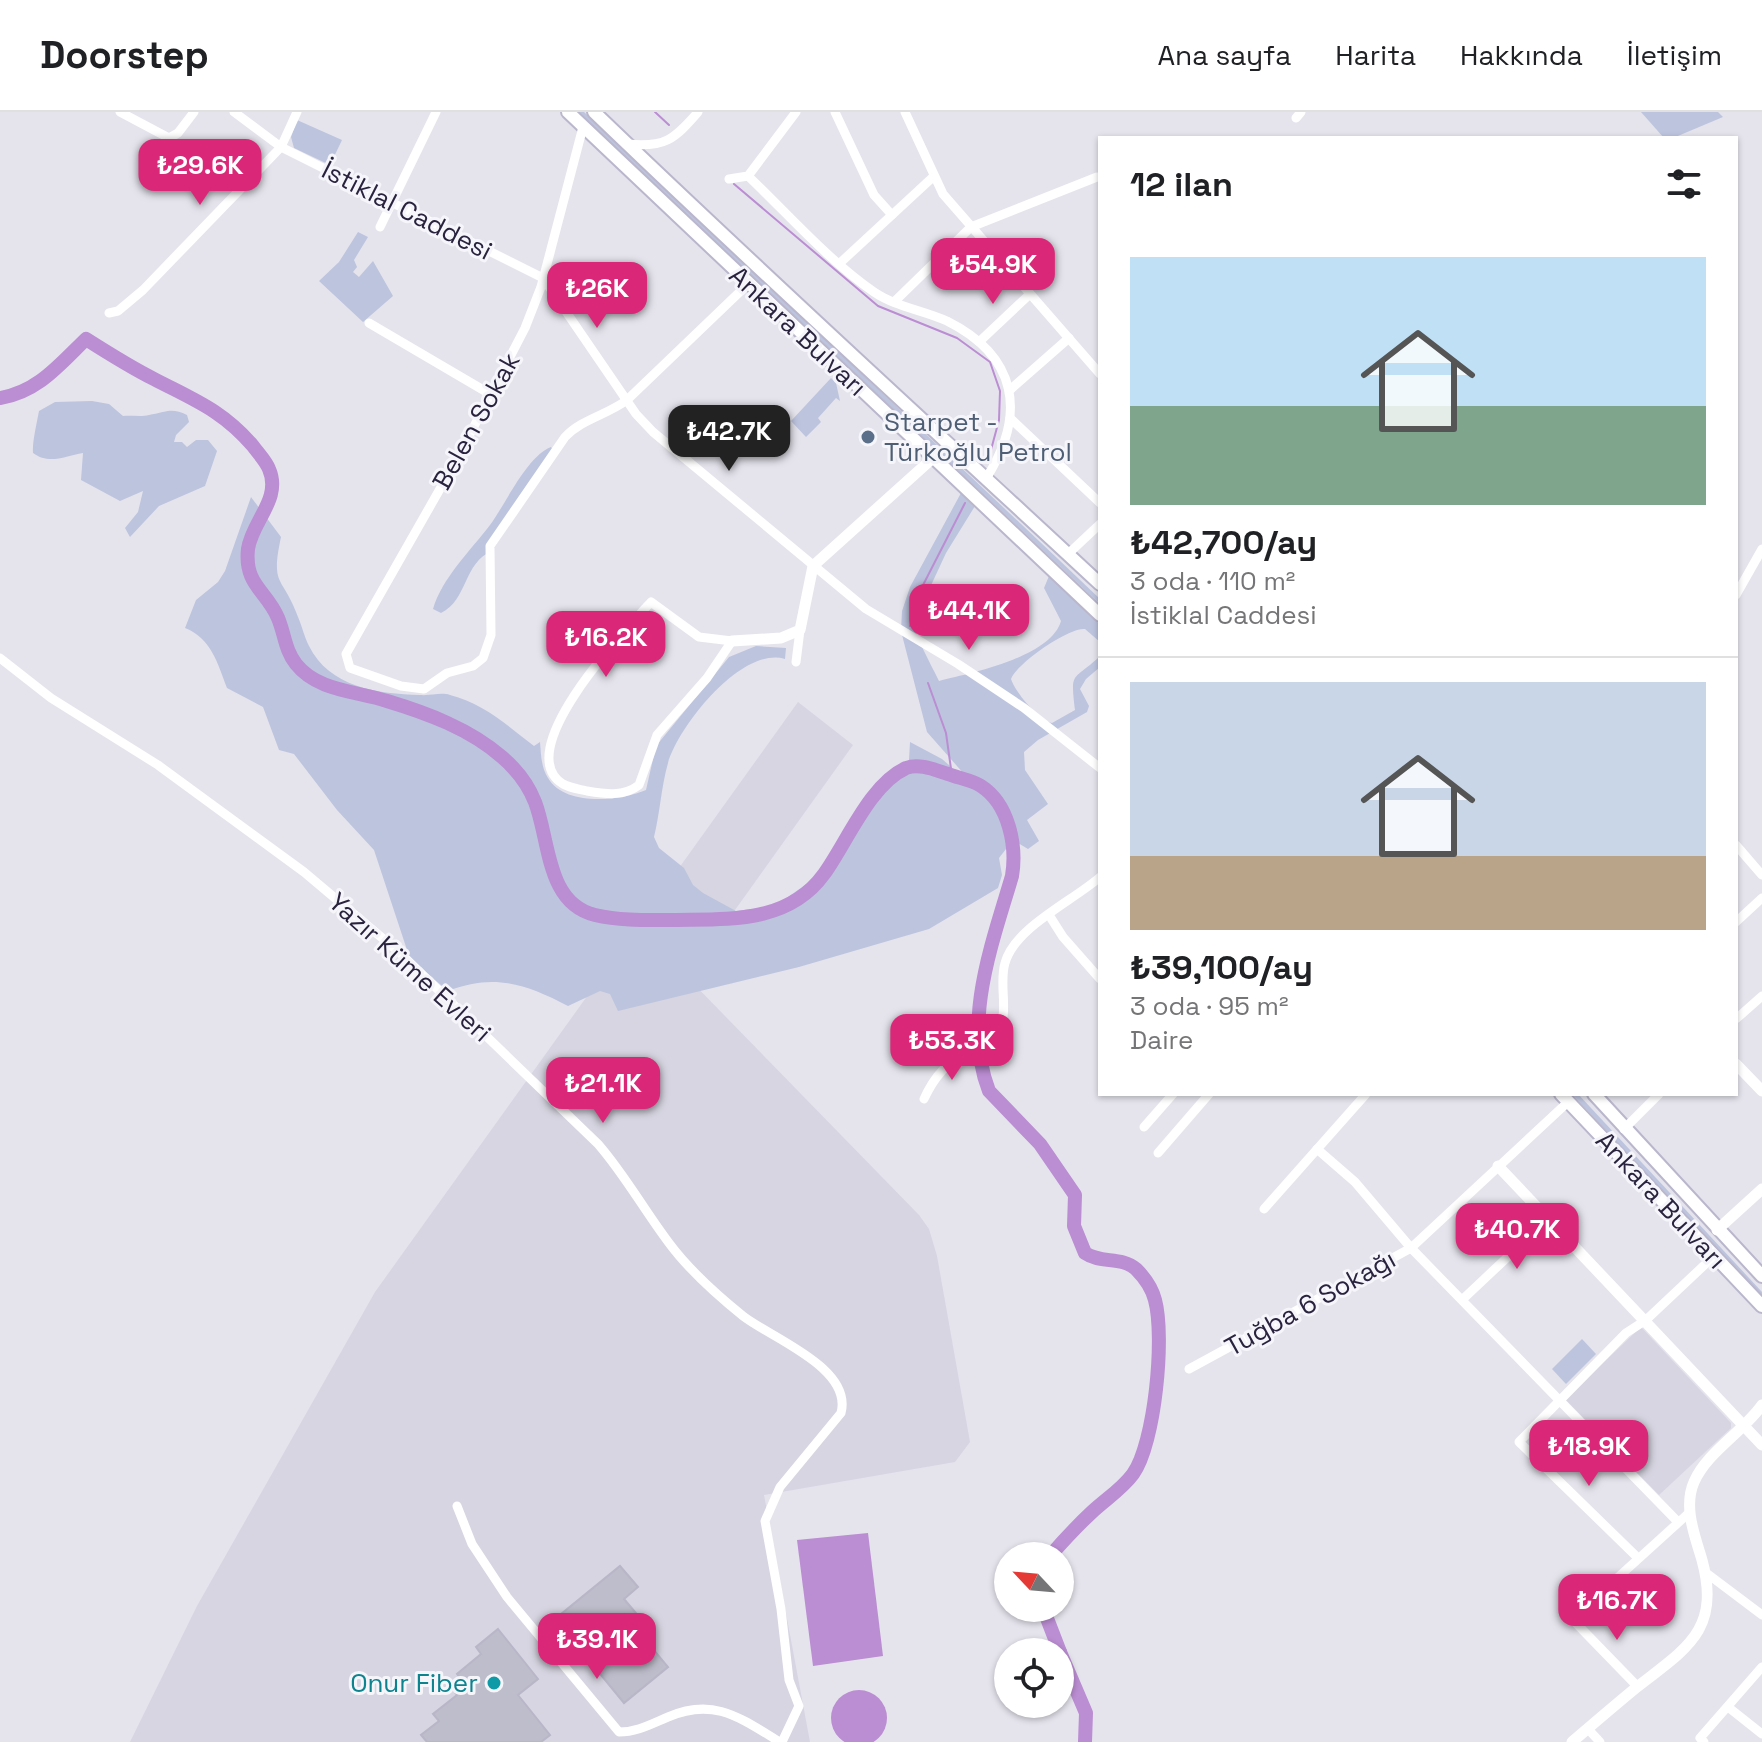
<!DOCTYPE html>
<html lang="tr">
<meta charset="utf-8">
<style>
:root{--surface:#fff;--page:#f6f6f6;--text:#202124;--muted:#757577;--line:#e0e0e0;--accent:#db2777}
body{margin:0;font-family:"Space Grotesk",sans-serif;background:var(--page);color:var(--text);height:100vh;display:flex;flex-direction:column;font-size:30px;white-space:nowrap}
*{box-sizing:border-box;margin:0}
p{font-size:26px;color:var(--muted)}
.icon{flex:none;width:44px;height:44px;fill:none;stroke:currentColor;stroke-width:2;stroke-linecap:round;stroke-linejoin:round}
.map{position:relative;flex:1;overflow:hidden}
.side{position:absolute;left:1098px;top:24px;width:640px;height:960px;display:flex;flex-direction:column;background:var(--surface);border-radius:0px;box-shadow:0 2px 6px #0004}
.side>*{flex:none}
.needle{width:52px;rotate:296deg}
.fabs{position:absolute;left:994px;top:1430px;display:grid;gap:16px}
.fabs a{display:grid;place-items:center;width:80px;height:80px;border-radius:50%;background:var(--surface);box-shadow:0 2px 6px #0004;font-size:40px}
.price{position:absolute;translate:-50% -68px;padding:0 18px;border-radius:16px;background:var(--accent);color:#fff;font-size:26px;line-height:52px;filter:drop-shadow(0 2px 4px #0008)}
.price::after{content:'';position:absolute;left:50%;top:48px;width:24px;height:18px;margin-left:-12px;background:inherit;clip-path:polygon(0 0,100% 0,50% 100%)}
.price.selected{background:#222;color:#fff}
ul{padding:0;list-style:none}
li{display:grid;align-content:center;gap:16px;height:424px;padding:0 32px}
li+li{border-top:2px solid var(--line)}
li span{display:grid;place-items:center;height:248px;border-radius:0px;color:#555}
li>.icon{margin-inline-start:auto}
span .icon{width:144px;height:144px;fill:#fffc;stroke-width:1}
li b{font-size:34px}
h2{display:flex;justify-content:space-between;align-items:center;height:96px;padding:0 32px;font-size:34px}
header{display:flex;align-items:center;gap:48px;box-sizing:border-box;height:112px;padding:0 40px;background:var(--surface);border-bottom:2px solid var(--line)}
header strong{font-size:38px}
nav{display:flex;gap:44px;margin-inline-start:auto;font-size:28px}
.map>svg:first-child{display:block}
.built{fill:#d6d5e1}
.green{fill:#bdc4de}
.water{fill:#bb8dd2}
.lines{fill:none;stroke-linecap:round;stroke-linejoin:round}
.stream{stroke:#bb8dd2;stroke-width:2}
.river{stroke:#bb8dd2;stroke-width:14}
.building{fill:#bebdcb;stroke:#b8b6c7;stroke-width:2}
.secondary-casing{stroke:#bab7cd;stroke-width:16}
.minor{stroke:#fff;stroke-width:9}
.tertiary{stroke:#fff;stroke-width:11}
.secondary{stroke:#fff;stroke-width:12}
.service-dot{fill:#5c6f8a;stroke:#f5f5fa;stroke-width:3}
.culture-dot{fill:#0f9aa8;stroke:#f5f5fa;stroke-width:3}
.labels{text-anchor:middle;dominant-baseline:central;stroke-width:6;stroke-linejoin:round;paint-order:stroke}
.street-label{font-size:26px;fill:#2a233f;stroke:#f5f5fa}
.service-label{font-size:26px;fill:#4e5e75;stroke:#f5f5fa;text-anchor:start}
.culture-label{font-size:26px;fill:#0d838f;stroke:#f5f5fa;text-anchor:end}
</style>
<header>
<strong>Doorstep</strong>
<nav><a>Ana sayfa</a><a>Harita</a><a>Hakkında</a><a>İletişim</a></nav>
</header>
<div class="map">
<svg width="1762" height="1630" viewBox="0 0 1762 1630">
<rect width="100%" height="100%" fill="#e5e4ed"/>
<g class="built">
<path d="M798,590L853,633L687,865L919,1103L929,1117L937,1144L970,1330L955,1350L764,1383L810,1630H130L197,1494L375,1180Z"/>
<path d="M1641,1215L1731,1311V1316L1659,1383L1565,1287Z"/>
</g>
<g class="green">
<path d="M578,0H584L1057,446L1100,487V492Z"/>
<path d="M1641,0H1718L1723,5L1673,26H1664Z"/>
<path d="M297,8L342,28L330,53L294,36L291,25Z"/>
<path d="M358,120L368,125L354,148L357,155L353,160L359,165L373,149L393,184L363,210L319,169L339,150Z"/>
<path d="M831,266L836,271L840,289L836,286L818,306L821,310L806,325L791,309Z"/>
<path d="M92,289L109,292L123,304C131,303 141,305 149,303C165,300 172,295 187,303L189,310L176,323L174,330H182L187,335L196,328H208L217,339L205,374L159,394L130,425L125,416L138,400L143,379L120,389L81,368L83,341C65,344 49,353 33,341C32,331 37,310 39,299L55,290Z"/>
<path d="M551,335L556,342L492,439C463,451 468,488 441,501L433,497C442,466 471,438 490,413C505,393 527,344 551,335Z"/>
<path d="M961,381L975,394L946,441L914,510C913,521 933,556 939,569C971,561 1051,545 1061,509L1044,476L1049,464L1100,513V530L1085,517C1069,515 1017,551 1011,567C1015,580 1040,610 1052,611L1075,598C1070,557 1073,570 1100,544V555L1086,567L1080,577L1089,594L1087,600L1038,628L1024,640L1025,658L1048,692L1027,708L1039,729L1028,737L1013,728L999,746L1002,763L998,776L929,817L799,855L618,899L610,882L600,879L568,894C526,872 494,861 448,879L410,847L374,738L337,698L294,642L279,638L263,595L227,576C218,552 211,526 185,516L196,488L218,470L225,459L251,385L281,425C270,476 283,463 298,505C302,514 304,524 309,534C329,575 378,582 420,583C430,584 441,580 450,583C483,591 508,614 534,634L540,630C541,642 541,655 548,666C565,695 621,689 646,678L656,634L729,545L756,534L786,536L785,547C742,534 679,613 668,651C661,676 660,701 654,725L659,736L684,756L693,773L703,781L736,799L775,794L818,764L876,676L909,648L910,630L942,647L979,679L927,620L901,519L902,499L910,475Z"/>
<path d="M1572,982H1578L1762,1180V1185Z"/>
<path d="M1582,1227L1596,1242L1566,1272L1552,1257Z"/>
</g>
<g class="water">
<path d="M868,1421L883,1544L813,1554L797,1428Z"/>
<circle cx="859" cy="1606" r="28"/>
</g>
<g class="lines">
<g class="stream">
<path d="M655,0L669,13"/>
<path d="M734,72L878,194L957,226L990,250L1000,279L999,308L988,349"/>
<path d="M910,514L920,479L965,391"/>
<path d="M928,571L946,621L952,664"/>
</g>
<g class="river">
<path d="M0,286C38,280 60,252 86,227C108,241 130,255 154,267C194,288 222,298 253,334C258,341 266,349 269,357C282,387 252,409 248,437C244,473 267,479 278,506C285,523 285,538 296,552C317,579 356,579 387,589C427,601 470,617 502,645C516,657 528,672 535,690C550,729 546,791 595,803C621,809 648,808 674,808C727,807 788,812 824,762C846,732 870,672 906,656C920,651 935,658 948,662C958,666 972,668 981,674C1009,692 1017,734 1012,764C992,832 962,910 989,979L1040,1032L1075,1083L1074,1114L1085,1141C1101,1152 1121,1144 1136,1157C1145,1166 1152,1176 1155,1188C1165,1225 1155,1331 1133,1362C1122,1377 1106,1387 1092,1400C1077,1414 1063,1429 1050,1444"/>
<path d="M1043,1496L1060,1540"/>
<path d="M1060,1540L1086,1601L1085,1630"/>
</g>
</g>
<g class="building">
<path d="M620,1454L638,1475L624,1487L641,1507L633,1513L668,1555L624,1591L555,1507Z"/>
<path d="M498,1517L538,1567L518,1583L550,1623L541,1630H427L421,1623L439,1609L433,1602L457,1583L450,1574L460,1566L457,1562L481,1542L476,1535Z"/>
</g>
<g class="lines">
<g class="secondary-casing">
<g id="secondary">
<path d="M568,0L1100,503"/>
<path d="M594,0C760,160 931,315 1100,472"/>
<path d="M1561,982L1762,1194"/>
<path d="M1594,982L1762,1164"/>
</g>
</g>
<g class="minor">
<path d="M120,0L169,26L178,21L194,0"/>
<path d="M234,0L281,35L543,166L636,302L653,320L866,497L958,552L1024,596L1100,656"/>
<path d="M835,0L874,83L892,103"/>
<path d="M905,0L943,82L1100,262"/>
<path d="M1296,6L1301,0"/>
<path d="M583,15L541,175L525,216L457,347L346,542L350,556L401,574L424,577L447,561L473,554L483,546L491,523L490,434L565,325C582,307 607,303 627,288L748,172"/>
<path d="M627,32C664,36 674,28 698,0"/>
<path d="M748,64C789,103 828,148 874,180C896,195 923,198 947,209C1017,244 1027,301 987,365"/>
<path d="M729,67L748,64L796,0"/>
<path d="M380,115L436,0"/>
<path d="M840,151L933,65"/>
<path d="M894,190L971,115L1097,65"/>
<path d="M109,201L118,199L143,178L281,35L297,0"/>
<path d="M369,211L490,282"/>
<path d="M979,230L1030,182"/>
<path d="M1011,277L1069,226"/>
<path d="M1010,306L1100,391"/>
<path d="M1068,442L1100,412"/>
<path d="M1736,483L1762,437"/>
<path d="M651,490L699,525L732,529L707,566L657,623L639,673C624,685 605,682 587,679C579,677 570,676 563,672C509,639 626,517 651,490Z"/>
<path d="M0,546L51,586L158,653L304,760L400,841L598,1032C625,1063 644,1098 669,1131C689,1158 717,1183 743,1204C771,1226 853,1256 841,1301L780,1375L765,1409L781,1497L789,1568L799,1594L782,1630"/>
<path d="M796,550L800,518"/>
<path d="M1736,733L1762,763"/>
<path d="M1049,803L1063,825L1100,867"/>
<path d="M1736,810L1762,786"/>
<path d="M1736,907L1762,884"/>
<path d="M924,987C934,965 947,950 969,939C978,934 990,931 996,924C1011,902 998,874 1005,851C1015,815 1073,789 1100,765"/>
<path d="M1144,1015L1173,982"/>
<path d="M1624,1017L1659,982"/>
<path d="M1317,1037L1355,1070L1411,1136L1678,1410"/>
<path d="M1158,1041L1209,982"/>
<path d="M1264,1097L1366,982"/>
<path d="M1463,1187L1548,1107"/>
<path d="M1189,1257L1411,1136L1568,990"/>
<path d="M457,1394L472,1432L507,1485L619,1620C637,1620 651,1612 668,1605C714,1585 740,1606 780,1630"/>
<path d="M1637,1445L1519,1330L1626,1221L1646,1208L1714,1144"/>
<path d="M1705,1460L1762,1503"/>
<path d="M1638,1575L1572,1507L1690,1400"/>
<path d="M1728,1595L1762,1622"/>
<path d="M1588,1617L1600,1630"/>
<path d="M1704,1630L1700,1626L1762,1555"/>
</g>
<g class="tertiary">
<path d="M732,529L781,526L800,518L813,454L934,345"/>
<path d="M1736,952L1762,979"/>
<path d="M1498,1054L1762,1333"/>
<path d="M1717,1118L1762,1077"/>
<path d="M1572,1630C1593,1612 1615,1593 1637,1575C1687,1536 1721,1518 1702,1448C1695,1424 1683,1395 1694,1370C1707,1340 1743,1320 1762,1293"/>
</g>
<use href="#secondary" class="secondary"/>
</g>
<circle class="service-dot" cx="868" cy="325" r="8"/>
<circle class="culture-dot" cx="494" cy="1571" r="8"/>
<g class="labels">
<g class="street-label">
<text transform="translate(407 98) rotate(27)">İstiklal Caddesi</text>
<text transform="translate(798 219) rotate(43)">Ankara Bulvarı</text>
<text transform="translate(476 309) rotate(-61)">Belen Sokak</text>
<text transform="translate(410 855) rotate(42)">Yazır Küme Evleri</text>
<text transform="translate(1661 1088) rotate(47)">Ankara Bulvarı</text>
<text transform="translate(1310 1191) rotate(-29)">Tuğba 6 Sokağı</text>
</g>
<g class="service-label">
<text x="884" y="310">Starpet -<tspan x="884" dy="30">Türkoğlu Petrol</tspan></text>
</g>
<g class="culture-label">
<text x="478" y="1571">Onur Fiber</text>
</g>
</g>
</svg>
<div class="fabs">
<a><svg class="needle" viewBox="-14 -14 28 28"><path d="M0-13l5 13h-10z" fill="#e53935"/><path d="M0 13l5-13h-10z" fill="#757577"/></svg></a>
<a><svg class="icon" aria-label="locate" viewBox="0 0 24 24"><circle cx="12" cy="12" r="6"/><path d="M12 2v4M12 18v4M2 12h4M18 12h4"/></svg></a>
</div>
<b class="price" style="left:200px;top:95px">₺29.6K</b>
<b class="price" style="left:993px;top:194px">₺54.9K</b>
<b class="price" style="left:597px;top:218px">₺26K</b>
<b class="price selected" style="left:729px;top:361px">₺42.7K</b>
<b class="price" style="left:969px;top:540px">₺44.1K</b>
<b class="price" style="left:606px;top:567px">₺16.2K</b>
<b class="price" style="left:952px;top:970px">₺53.3K</b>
<b class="price" style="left:603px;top:1013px">₺21.1K</b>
<b class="price" style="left:1517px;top:1159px">₺40.7K</b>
<b class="price" style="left:1589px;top:1376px">₺18.9K</b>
<b class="price" style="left:1617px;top:1530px">₺16.7K</b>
<b class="price" style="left:597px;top:1569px">₺39.1K</b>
<section class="side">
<h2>12 ilan<svg class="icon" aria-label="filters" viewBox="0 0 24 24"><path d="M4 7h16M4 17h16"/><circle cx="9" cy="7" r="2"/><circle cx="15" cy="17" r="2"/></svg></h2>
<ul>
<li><span style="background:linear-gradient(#bfe0f5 60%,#7fa58c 0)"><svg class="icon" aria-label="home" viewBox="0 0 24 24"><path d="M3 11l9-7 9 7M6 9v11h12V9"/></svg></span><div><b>₺42,700/ay</b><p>3 oda · 110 m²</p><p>İstiklal Caddesi</p></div></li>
<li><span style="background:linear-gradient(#c9d6e8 70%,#b9a48a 0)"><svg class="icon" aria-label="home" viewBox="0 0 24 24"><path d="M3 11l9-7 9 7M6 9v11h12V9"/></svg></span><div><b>₺39,100/ay</b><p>3 oda · 95 m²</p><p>Daire</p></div></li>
</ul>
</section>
</div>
